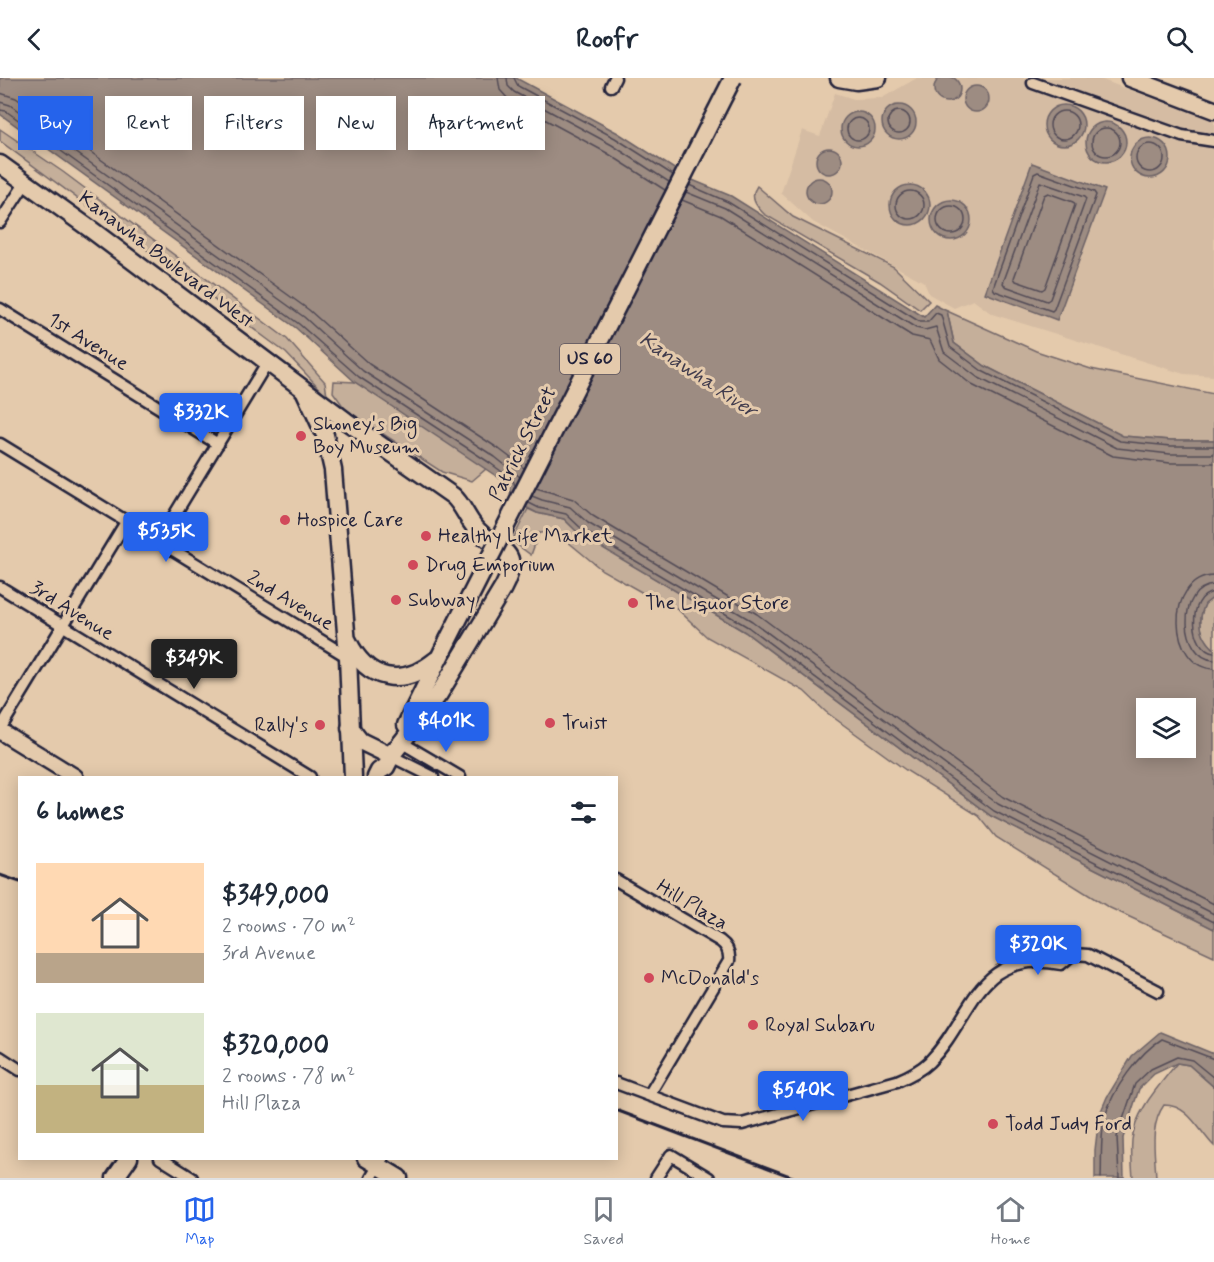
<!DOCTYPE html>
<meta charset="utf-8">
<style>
:root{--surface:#fff;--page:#f2f2f3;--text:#1f2937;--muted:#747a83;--line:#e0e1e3;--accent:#2563eb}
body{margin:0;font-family:Mynerve,sans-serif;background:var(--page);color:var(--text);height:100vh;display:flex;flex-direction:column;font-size:22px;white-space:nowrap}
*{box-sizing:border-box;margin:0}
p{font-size:20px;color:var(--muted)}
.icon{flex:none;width:33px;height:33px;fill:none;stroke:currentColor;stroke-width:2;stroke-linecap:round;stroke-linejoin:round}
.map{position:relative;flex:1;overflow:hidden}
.drawer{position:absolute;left:18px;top:698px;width:600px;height:384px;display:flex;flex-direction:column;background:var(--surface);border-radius:0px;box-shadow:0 3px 15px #0003}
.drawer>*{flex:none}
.top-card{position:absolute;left:18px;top:18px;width:600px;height:54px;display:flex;gap:12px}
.fabs{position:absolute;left:1136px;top:620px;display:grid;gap:12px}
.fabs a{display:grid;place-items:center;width:60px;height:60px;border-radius:0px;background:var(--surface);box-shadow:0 3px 15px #0003;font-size:30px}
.price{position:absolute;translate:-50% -51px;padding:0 14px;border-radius:6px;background:var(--accent);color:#fff;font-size:20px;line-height:39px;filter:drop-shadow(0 2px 3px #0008)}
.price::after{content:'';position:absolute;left:50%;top:36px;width:18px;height:14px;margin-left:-9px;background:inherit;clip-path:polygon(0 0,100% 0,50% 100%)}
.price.selected{background:#222;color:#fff}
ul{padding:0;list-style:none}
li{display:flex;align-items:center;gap:18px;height:150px;padding:0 18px}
li span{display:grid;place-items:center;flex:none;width:168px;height:120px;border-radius:0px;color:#555}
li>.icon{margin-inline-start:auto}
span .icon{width:72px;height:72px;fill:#fffc;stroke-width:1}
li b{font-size:26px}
h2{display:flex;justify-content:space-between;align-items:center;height:72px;padding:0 18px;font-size:26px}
.pill{padding:0 21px;border-radius:0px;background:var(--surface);box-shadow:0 3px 15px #0003;font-size:21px;line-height:54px}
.pill.selected{background:var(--accent);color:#fff}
header{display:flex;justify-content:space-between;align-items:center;height:78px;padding:0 18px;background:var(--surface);font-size:27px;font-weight:700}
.menu{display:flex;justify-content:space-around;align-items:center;height:84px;border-top:2px solid var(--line);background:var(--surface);font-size:16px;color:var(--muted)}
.menu a{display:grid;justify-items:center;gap:3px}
.menu .selected{color:var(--accent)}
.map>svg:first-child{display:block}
.built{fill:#d5bca3}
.green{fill:#c5af9a;stroke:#74686a;stroke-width:1.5}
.water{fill:#9d8c82;stroke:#6c6266;stroke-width:1.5;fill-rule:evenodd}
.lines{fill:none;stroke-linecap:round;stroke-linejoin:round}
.shore{stroke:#534c57;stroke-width:1.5}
.street-casing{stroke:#22223b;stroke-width:15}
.secondary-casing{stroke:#22223b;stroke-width:20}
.primary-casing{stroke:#22223b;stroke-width:21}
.street{stroke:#e4caac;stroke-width:10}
.secondary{stroke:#e4caac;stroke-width:15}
.primary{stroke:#e4caac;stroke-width:16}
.rail{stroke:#22223b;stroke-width:3}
.primary-bridge-casing{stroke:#22223b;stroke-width:21;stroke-linecap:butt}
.primary-bridge{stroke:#e4caac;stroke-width:16}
.poi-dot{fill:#d1495b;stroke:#e4caac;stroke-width:2}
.labels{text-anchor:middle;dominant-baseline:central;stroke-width:6;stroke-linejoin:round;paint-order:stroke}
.shield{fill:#e4caac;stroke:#5c545d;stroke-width:1.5}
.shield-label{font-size:18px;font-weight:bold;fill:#22223b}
.street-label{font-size:20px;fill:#22223b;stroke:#e4caac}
.poi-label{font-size:20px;fill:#22223b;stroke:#e4caac;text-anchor:start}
.water-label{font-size:21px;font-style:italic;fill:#413c4d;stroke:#e4caac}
</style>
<header><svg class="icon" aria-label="back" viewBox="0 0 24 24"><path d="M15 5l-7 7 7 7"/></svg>Roofr<svg class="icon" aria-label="search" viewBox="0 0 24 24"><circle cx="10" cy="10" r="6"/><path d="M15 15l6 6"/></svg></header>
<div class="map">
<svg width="1214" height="1100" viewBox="0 0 1214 1100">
<rect width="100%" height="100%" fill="#e4caac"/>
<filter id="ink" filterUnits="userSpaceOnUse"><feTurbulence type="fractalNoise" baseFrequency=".0167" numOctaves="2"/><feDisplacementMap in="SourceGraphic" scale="12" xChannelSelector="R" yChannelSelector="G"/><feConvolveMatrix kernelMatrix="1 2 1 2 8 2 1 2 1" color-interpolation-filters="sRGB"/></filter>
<g filter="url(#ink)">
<path class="built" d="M917,0H1097L1214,43V298L1184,296L992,236L973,222L954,230L929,216L924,204L813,144L781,115L802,52L820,58L835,15L854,21L882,20Z"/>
<g class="green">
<path d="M0,51L63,94L287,261L325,304L327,318L286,275L0,63Z"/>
<path d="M757,108L793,139L894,189L929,223L920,232L880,204L764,136C756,128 749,119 757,108Z"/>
<path d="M947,233L1036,273L1091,291L1214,316V362H1171L1123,358L985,288L954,265Z"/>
<path d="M334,303L355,304L487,390L472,403L442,394L346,332L333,314Z"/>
<path d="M528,431L537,435L564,441L580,456L745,554L991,738L1214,851V878L1108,829L996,759L979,738L907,693L826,634L804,613L707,559L674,528L643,515L602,492L556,454L539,455L531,477L512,463Z"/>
<path d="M1214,519V571C1200,558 1197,543 1205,526Z"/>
<path d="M1177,985L1189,987L1214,1009V1068C1198,1052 1189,1027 1164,1027C1149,1048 1155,1075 1156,1100H1133C1132,1088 1131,1074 1132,1062C1135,1033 1160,1007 1177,985Z"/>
</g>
<g class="water">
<circle cx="947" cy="11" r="13"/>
<path d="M0,0H516L618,55L690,101L731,118L924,239L935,227L947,233L954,265L985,288L1123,358L1171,362H1214V519L1205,526C1197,543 1200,558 1214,571V851L991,738L745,554L579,456L564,441L537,435L512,422L508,406L355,304L296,250L0,36ZM1146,630H1185V669H1146Z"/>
<circle cx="976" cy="21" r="13"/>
<circle cx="899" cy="44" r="17"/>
<circle cx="1064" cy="47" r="20"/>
<circle cx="858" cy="51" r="17"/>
<circle cx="1106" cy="64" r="20"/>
<circle cx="1150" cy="80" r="20"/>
<circle cx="829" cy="83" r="13"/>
<path d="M1032,85L1105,112L1057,242L985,215Z"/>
<circle cx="819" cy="113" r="13"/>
<circle cx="910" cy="127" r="20"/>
<circle cx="951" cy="142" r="20"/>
<path d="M1160,954L1214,976V1009L1189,987L1177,985L1154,996L1139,1011L1123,1060L1124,1100H1095V1072L1099,1038L1107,1019L1132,978Z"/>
</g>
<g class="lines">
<g class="shore">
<path d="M498,0L500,12L509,22L607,75L665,112"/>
<path d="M507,0L508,8L514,14L612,67L669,104"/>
<path d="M514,0L518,8L615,60L673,97"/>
<path d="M0,15L16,20L309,232L369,286L499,371L524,390"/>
<path d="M0,24L10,27L304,239L363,293L495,379L520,399"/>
<path d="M0,32L6,33L299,246L359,299L490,385L513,402L515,408"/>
<circle cx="899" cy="44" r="11"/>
<circle cx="1064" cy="47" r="14"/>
<circle cx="858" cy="51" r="11"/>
<circle cx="1106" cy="64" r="14"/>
<circle cx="1150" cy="80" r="14"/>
<path d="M1038,94L1094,114L1096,117L1054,231L1052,233L995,213L993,210L1034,96Z"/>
<path d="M1040,104L1084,119L1086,121L1050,221L1047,223L1005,208L1003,205Z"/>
<path d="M689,107L728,124L920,244H928L936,235L941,237L950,269L982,293L1120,363L1171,368H1214"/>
<circle cx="910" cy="127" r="14"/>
<path d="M686,114L725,130L916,250L925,252L936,249L944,274L977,299L1117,370L1170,376H1214"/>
<path d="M1048,115L1073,124L1075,127L1045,210L1042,212L1016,203L1014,200L1044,117Z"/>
<path d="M682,122L721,138L912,258L930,262L939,281L972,307L1113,378L1170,385H1214"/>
<circle cx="951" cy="142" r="14"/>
<path d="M536,410L573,421L593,438L757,536L1003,719L1214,826"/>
<path d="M532,418L542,422L570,429L588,445L752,543L998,726L1214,836"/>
<path d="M529,425L539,430L566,436L583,452L748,549L994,733L1214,844"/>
<path d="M1214,498C1164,499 1168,590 1214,591"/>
<path d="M1214,507C1176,509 1180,580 1214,582"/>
<path d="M1214,514C1186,518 1190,572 1214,575"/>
<path d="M1101,1100C1102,1080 1100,1058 1105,1039C1112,1012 1139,975 1162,961L1214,981"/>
<path d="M1119,1100L1117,1059L1135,1006L1151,991L1177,979L1192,982L1214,1000"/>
</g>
<g class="street-casing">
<g id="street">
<path d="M1033,5L1182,58L1214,63"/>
<path d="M611,8L615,0"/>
<path d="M0,144L26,104"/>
<path d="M0,231L218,366"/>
<path d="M0,366L348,579"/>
<path d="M158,464L268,283"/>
<path d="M0,509L310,699"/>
<path d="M0,651L126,444"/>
<path d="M399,663L460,699"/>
<path d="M391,678L433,699"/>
<path d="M616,802L720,863C727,868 730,874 729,883L649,1017"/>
<path d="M0,979L20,992"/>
<path d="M616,1005L723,1045L742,1046L897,1003C909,998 920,993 929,984C974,939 975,870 1061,886L1073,876L1088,877L1158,913"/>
<path d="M160,1080L192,1100"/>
<path d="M371,1100L383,1080"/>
<path d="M656,1100L671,1077L709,1100"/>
</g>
</g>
<g class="secondary-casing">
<path id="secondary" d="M0,653L75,699"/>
</g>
<g class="primary-casing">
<g id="primary">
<path d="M839,0L856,3L878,0"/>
<path d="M1130,0L1214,32"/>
<path d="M0,86L93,153L346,343L453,418C462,426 466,438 474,448C495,475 525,468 503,510L439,616L391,678"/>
<path d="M305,314L325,357L333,392L348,579L353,699"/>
<path d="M348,563C367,603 402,610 436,582"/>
<path d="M406,647L448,562"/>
<path d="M350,650L360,663L391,678"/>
<path d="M376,699L379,693L386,689L395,671"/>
<path d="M366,1080L399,1100"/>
<path d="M115,1100L129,1080"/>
</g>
</g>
<use href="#street" class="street"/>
<use href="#secondary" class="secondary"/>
<use href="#primary" class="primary"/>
<g class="rail">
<path d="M0,797L20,804"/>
<path d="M616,1032L795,1100"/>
</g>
<g class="primary-bridge-casing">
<path id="primary-bridge" d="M448,562L733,0"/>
</g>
<use href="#primary-bridge" class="primary-bridge"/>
</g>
</g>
<g class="poi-dot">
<circle cx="301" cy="358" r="6"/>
<circle cx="285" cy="442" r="6"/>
<circle cx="426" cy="458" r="6"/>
<circle cx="413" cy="487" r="6"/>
<circle cx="396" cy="522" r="6"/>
<circle cx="633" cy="525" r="6"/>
<circle cx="550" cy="645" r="6"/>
<circle cx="320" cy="647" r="6"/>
<circle cx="649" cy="900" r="6"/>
<circle cx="753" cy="947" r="6"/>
<circle cx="993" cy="1046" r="6"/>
</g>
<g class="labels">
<rect class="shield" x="560" y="266" width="60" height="30" rx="4.5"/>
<g class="shield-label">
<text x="590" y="281">US 60</text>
</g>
<g class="street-label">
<text transform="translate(166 182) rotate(37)">Kanawha Boulevard West</text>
<text transform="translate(88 264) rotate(32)">1st Avenue</text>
<text transform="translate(523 366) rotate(-63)">Patrick Street</text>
<text transform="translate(290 523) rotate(31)">2nd Avenue</text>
<text transform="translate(72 533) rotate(32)">3rd Avenue</text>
<text transform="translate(692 827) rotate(31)">Hill Plaza</text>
</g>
<g class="poi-label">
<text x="313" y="346">Shoney's Big<tspan x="313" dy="23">Boy Museum</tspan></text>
<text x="297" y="442">Hospice Care</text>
<text x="438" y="458">Healthy Life Market</text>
<text x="425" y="487">Drug Emporium</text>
<text x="408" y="522">Subway</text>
<text x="645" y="525">The Liquor Store</text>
<text x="562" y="645">Truist</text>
<text x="308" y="647" text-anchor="end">Rally's</text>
<text x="661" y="900">McDonald's</text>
<text x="765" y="947">Royal Subaru</text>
<text x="1005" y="1046">Todd Judy Ford</text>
</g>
<g class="water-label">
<text transform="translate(698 297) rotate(34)">Kanawha River</text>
</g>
</g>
</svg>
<div class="fabs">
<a><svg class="icon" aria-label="layers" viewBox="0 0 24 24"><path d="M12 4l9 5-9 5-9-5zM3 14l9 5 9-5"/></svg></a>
</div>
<b class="price" style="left:201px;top:366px">$332K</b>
<b class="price" style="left:166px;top:485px">$535K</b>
<b class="price selected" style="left:194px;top:612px">$349K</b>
<b class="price" style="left:446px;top:675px">$401K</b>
<b class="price" style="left:1038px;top:898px">$320K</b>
<b class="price" style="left:803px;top:1044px">$540K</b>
<div class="top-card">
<a class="pill selected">Buy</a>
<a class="pill">Rent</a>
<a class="pill">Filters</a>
<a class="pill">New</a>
<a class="pill">Apartment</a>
</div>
<section class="drawer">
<h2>6 homes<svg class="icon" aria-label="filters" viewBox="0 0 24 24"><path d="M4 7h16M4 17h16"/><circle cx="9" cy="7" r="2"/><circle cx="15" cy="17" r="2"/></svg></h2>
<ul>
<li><span style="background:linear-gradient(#ffd9b3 75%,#b9a48a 0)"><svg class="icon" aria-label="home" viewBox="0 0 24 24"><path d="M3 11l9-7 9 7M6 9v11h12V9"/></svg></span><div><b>$349,000</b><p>2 rooms · 70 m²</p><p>3rd Avenue</p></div></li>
<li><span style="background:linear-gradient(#dfe7d0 60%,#c2b280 0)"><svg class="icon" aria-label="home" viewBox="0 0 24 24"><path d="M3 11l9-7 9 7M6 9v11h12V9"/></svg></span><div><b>$320,000</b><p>2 rooms · 78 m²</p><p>Hill Plaza</p></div></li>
</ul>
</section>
</div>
<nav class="menu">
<a class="selected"><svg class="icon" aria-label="map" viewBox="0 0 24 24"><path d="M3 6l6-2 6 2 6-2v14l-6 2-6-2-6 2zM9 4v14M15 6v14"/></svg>Map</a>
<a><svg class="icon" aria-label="saved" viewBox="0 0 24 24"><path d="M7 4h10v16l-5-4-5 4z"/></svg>Saved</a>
<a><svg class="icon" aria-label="home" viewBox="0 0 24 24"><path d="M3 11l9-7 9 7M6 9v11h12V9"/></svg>Home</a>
</nav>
